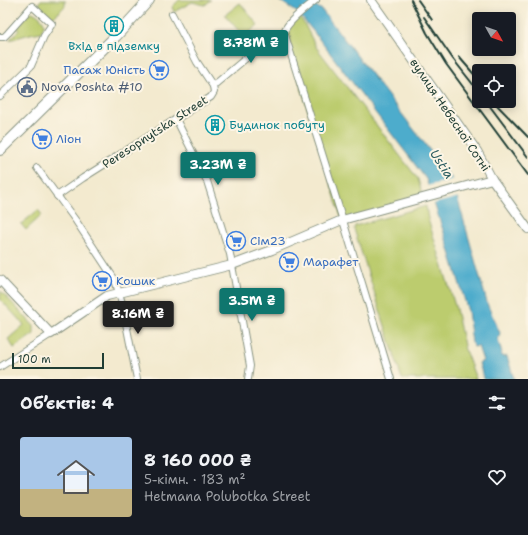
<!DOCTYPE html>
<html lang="uk">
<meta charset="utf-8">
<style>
:root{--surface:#171b24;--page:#20242c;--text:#f1f3f6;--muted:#9ea1a6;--line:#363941;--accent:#0f766e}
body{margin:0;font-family:"Shantell Sans",sans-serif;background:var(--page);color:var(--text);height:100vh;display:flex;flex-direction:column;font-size:15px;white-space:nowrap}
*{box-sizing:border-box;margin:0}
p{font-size:13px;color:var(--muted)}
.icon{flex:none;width:22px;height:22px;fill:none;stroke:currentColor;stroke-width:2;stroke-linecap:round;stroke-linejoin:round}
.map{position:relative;height:379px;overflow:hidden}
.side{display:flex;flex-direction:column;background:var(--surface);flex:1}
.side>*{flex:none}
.needle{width:26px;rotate:130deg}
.controls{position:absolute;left:472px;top:12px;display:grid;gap:8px}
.controls a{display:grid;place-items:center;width:44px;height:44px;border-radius:4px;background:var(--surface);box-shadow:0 2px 10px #0003;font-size:20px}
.scale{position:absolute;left:12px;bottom:10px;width:92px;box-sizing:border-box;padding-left:4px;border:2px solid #1f3d34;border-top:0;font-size:11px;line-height:14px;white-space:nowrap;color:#1f3d34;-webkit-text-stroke:3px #fcf5e5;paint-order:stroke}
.price{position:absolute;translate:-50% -34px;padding:0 9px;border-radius:4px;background:var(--accent);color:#fff;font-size:13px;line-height:26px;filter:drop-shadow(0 1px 2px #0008)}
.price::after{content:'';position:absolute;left:50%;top:24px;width:12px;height:9px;margin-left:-6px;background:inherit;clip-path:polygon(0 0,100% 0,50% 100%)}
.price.active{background:#222;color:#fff}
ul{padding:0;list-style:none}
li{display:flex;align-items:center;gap:12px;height:100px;padding:0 20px}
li+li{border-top:1px solid var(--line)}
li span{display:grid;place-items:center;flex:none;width:112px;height:80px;border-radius:4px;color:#555}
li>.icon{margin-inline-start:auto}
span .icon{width:48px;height:48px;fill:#fffc;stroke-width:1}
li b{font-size:17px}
h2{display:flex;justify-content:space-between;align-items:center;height:48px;padding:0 20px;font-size:17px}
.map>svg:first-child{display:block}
.green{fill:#bccc6e;stroke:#6e8451}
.water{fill:#4daccc;stroke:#367480}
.pier{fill:#f3eacf}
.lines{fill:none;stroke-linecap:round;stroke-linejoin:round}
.minor-casing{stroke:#899482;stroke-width:8}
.tertiary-casing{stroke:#899482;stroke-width:10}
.primary-casing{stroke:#899482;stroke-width:12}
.minor{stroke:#fff;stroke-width:6}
.tertiary{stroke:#fff;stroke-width:8}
.primary{stroke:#fff;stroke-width:10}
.rail{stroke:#1f3d34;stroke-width:2}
.labels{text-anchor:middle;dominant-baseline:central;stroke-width:4;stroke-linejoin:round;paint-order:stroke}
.culture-label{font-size:12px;fill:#0d838f;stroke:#fcf5e5}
.shop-label{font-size:12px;fill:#366cbe;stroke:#fcf5e5;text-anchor:start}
.service-label{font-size:12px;fill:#4e5e75;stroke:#fcf5e5;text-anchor:start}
.street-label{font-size:12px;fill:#1f3d34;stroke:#fcf5e5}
.water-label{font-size:13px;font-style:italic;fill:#2d5e62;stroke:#fcf5e5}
</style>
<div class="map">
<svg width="528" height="379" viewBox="0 0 528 379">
<rect width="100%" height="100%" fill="#fcf5e5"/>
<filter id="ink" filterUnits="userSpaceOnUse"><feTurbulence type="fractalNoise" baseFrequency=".025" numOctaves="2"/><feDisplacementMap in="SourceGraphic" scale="8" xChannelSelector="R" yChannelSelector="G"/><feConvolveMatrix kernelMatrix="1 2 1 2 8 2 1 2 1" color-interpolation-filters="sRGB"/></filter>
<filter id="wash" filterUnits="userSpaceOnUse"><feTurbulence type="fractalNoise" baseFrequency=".012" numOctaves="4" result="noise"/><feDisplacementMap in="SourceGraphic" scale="16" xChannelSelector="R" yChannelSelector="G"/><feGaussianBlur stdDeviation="0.9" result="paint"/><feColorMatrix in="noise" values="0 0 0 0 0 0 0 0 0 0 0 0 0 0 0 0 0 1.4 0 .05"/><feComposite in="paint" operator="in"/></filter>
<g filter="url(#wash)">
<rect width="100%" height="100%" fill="#f3eacf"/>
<g class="green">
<path d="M41,0H65V6L54,17H49L40,7L39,2Z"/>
<path d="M179,0H211L205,5L192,2L174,12L172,7Z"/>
<path d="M240,3L258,25L244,37L225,15Z"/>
<path d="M32,12C37,14 44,19 44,25C44,26 42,31 41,32L30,34L9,40L19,30L16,28L29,13Z"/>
<path d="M299,16L305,25L316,47L418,179L423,197L342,220L284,32Z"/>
<path d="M426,206L428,219L456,309L465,350L476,379H402L354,229L355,226Z"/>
<path d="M38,210L42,215L26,230L21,224Z"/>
<path d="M1,291L34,326V334L14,348L8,339L24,325L0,299Z"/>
</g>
<path class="water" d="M279,0H309L320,9H321L452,179L488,306L500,333L498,340L502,353L500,355L504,357L507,356L514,379H484L479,363L483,361L478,346L474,347L472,343L468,311L446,239L426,179L313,31L298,13Z"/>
<path class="pier" d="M454,179L459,197L433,204L427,186Z"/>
</g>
<g filter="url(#ink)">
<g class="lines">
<g class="minor-casing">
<g id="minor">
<path d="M284,32L345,227L391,379"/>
<path d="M0,37H4L8,33L32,6L52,24L44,36L31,66L0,96"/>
<path d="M213,86L271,37L284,32C288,21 306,8 316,0"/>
<path d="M176,119L207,181L230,254L250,366L248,379"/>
<path d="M37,168L76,221L115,280L122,303L137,379"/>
<path d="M57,196L83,178L211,97L214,92L213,86L197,62L172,14"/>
<path d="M0,367L51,334"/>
</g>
</g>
<g class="tertiary-casing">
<g id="tertiary">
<path d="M371,0L477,151L492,179L528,229"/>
<path d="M0,280L51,334L107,296L232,265L272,250L342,220L492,179"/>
</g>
</g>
<g class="primary-casing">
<path id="primary" d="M0,150L116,36L149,0"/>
</g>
<use href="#minor" class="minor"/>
<use href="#tertiary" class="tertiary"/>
<use href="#primary" class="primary"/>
<g class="rail">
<path d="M411,0L427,33L446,64L528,175"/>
<path d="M418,0L432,20"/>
<path d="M424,17L453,59L479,92"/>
<path d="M459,57L479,80"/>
<path d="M486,101L528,157"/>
<path d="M493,101L528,137"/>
</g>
</g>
</g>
<defs>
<g id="building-ring" transform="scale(1)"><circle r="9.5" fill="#fcf5e5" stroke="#0f9aa8" stroke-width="1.5"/><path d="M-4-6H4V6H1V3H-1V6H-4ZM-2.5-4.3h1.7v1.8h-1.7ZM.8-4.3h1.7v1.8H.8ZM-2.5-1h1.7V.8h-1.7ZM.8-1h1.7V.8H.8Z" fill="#0f9aa8"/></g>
<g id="supermarket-ring" transform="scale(1)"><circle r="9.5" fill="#fcf5e5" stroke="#3f7fe0" stroke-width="1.5"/><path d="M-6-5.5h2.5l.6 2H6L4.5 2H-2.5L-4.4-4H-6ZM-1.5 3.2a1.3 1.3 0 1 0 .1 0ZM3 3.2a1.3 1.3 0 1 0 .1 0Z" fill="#3f7fe0"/></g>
<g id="civic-ring" transform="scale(1)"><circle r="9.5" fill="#fcf5e5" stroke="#5c6f8a" stroke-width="1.5"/><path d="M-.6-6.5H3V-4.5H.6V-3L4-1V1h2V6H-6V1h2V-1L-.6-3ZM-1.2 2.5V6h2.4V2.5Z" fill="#5c6f8a"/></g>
</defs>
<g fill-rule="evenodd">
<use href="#building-ring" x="114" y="26"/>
<use href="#supermarket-ring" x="159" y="70"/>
<use href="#civic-ring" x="27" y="87"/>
<use href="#building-ring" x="215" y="125"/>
<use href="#supermarket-ring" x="42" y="139"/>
<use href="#supermarket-ring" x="236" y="241"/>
<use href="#supermarket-ring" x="289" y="262"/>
<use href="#supermarket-ring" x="102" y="281"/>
</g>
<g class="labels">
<g class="culture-label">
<text x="114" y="46">Вхід в підземку</text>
<text x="229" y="125" text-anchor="start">Будинок побуту</text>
</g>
<g class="shop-label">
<text x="145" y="70" text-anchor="end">Пасаж Юність</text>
<text x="56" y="139">Ліон</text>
<text x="250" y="241">Сім23</text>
<text x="303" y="262">Марафет</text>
<text x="116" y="281">Кошик</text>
</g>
<g class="service-label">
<text x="41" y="87">Nova Poshta #10</text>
</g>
<g class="street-label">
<text transform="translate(450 115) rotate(56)">вулиця Небесної Сотні</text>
<text transform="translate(155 132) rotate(-33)">Peresopnytska Street</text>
</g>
<g class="water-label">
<text transform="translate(442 164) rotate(57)">Ustia</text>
</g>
</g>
</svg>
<div class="controls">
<a><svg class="needle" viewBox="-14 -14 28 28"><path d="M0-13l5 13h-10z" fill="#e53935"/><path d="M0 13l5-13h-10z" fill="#9ea1a6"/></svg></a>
<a><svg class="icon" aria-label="locate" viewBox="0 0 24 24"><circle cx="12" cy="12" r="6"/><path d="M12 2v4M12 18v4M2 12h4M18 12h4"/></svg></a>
</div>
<div class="scale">100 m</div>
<b class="price" style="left:251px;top:64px">8.78M ₴</b>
<b class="price" style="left:218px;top:186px">3.23M ₴</b>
<b class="price" style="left:252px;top:322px">3.5M ₴</b>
<b class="price active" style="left:138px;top:335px">8.16M ₴</b>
</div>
<section class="side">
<h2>Об’єктів: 4<svg class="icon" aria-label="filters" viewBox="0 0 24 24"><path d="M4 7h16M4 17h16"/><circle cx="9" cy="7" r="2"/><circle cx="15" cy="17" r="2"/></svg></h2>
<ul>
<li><span style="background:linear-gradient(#a9c7e8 65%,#c2b280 0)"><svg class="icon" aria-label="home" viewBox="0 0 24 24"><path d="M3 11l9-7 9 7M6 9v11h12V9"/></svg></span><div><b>8 160 000 ₴</b><p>5-кімн. · 183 m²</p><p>Hetmana Polubotka Street</p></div><svg class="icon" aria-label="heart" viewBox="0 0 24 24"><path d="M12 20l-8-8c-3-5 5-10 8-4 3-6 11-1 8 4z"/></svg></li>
</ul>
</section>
